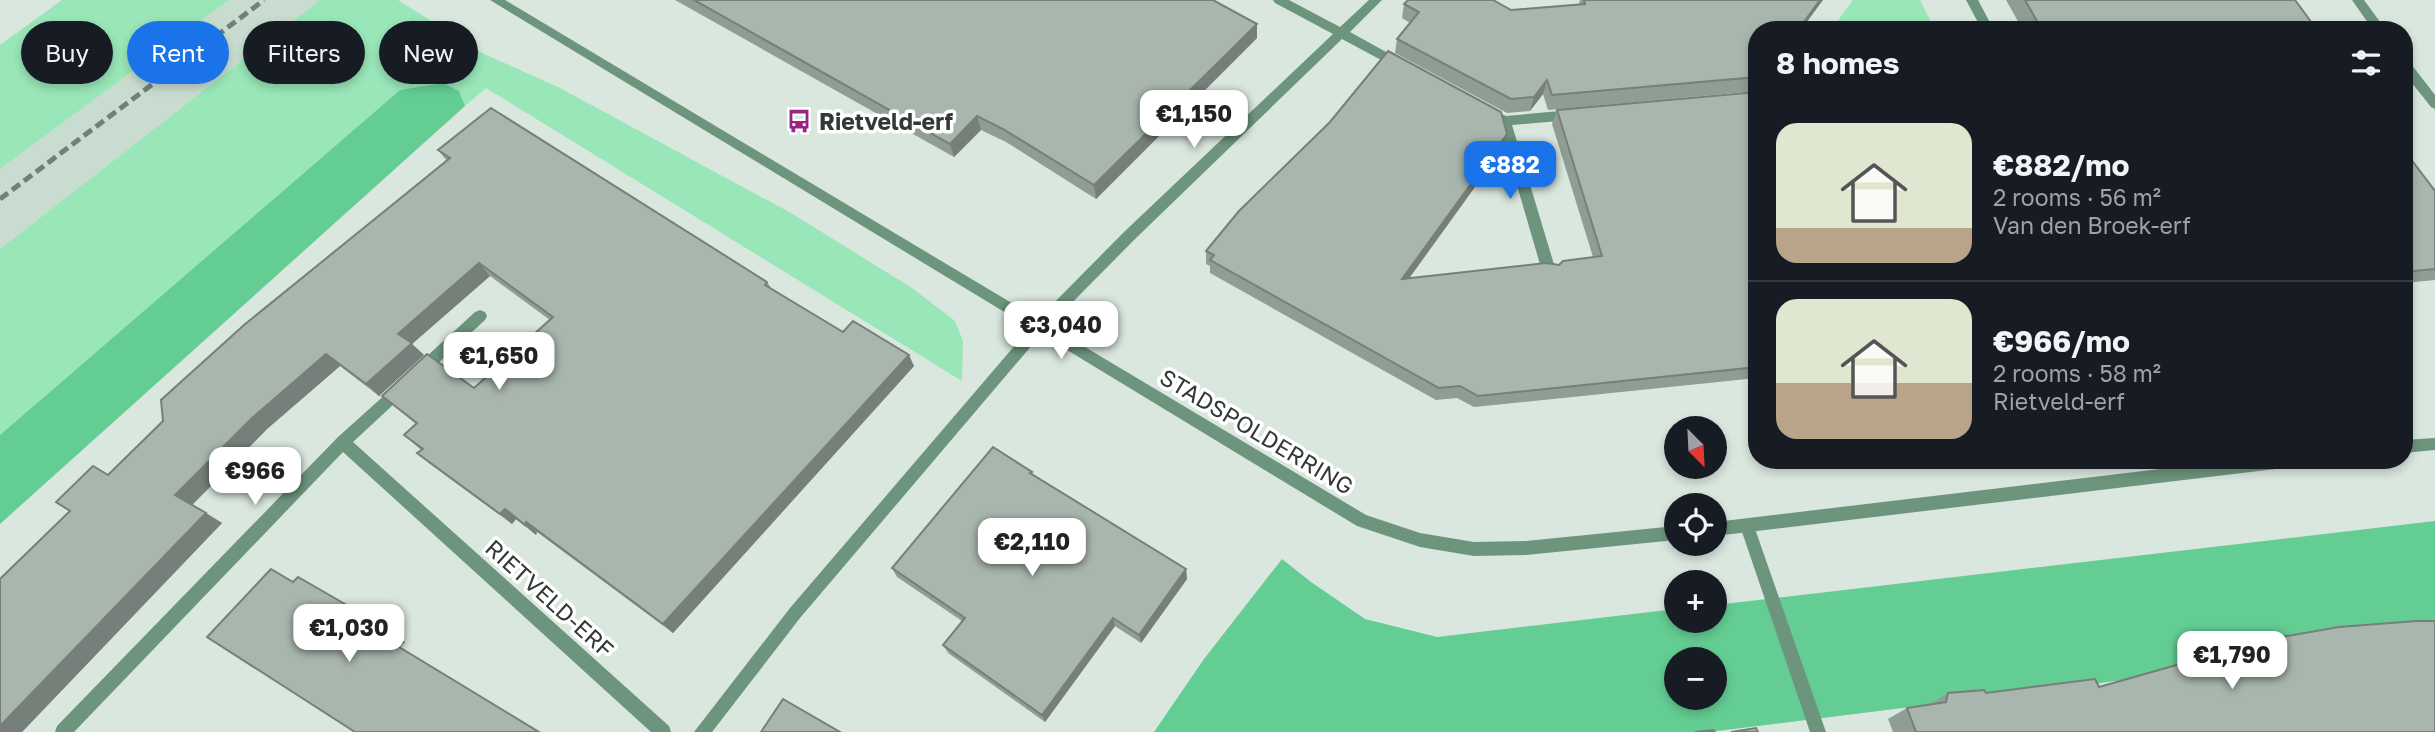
<!DOCTYPE html>
<meta charset="utf-8">
<style>
:root{--surface:#171b24;--page:#242831;--text:#f1f3f6;--muted:#9ea1a6;--line:#363941;--accent:#1a73e8}
body{margin:0;font-family:"Golos Text",sans-serif;background:var(--page);color:var(--text);height:100vh;display:flex;flex-direction:column;font-size:26px;white-space:nowrap}
*{box-sizing:border-box;margin:0}
p{font-size:23px;color:var(--muted)}
.icon{flex:none;width:38px;height:38px;fill:none;stroke:currentColor;stroke-width:2;stroke-linecap:round;stroke-linejoin:round}
.map{position:relative;flex:1;overflow:hidden}
.side{position:absolute;left:1748px;top:21px;width:665px;height:448px;display:flex;flex-direction:column;background:var(--surface);border-radius:28px;box-shadow:0 4px 10px #0003}
.side>*{flex:none}
.guide{position:absolute;left:21px;top:21px;width:665px;height:63px;display:flex;gap:14px}
.needle{width:46px;rotate:156deg}
.controls{position:absolute;left:1664px;top:416px;display:grid;gap:14px}
.controls a{display:grid;place-items:center;width:63px;height:63px;border-radius:50%;background:var(--surface);box-shadow:0 4px 10px #0003;font-size:35px}
.price{position:absolute;translate:-50% -60px;padding:0 16px;border-radius:14px;background:#fff;color:#222;font-size:23px;line-height:46px;filter:drop-shadow(0 2px 4px #0008)}
.price::after{content:'';position:absolute;left:50%;top:42px;width:21px;height:16px;margin-left:-10px;background:inherit;clip-path:polygon(0 0,100% 0,50% 100%)}
.price.selected{background:var(--accent);color:#fff}
ul{padding:0;list-style:none}
li{display:flex;align-items:center;gap:21px;height:175px;padding:0 28px}
li+li{border-top:2px solid var(--line)}
li span{display:grid;place-items:center;flex:none;width:196px;height:140px;border-radius:21px;color:#555}
li>.icon{margin-inline-start:auto}
span .icon{width:84px;height:84px;fill:#fffc;stroke-width:1}
li b{font-size:30px}
h2{display:flex;justify-content:space-between;align-items:center;height:84px;padding:0 28px;font-size:30px}
.pill{padding:0 24px;border-radius:32px;background:var(--surface);box-shadow:0 4px 10px #0003;font-size:24px;line-height:63px}
.pill.selected{background:var(--accent);color:#fff}
.map>svg:first-child{display:block}
.built{fill:#c8ddcf}
.green{fill:#99e6b8}
.water{fill:#63cd93;fill-rule:evenodd}
.lines{fill:none;stroke-linecap:round;stroke-linejoin:round}
.pedestrian{fill:#6d957d;fill-rule:evenodd}
.minor{fill:#6d957d;fill-rule:evenodd}
.tertiary{fill:#6d957d;fill-rule:evenodd}
.rail{stroke:#757f79;stroke-width:5;stroke-dasharray:10 5;stroke-linecap:butt}
.wall{fill:#909d95}
.shaded-wall{fill:#767f79}
.building{fill:#a8b6ad;stroke:#767f79;stroke-width:2}
.labels{text-anchor:middle;dominant-baseline:central;stroke-width:7;stroke-linejoin:round;paint-order:stroke}
.poi-label{font-size:23px;font-weight:bold;fill:#333935;stroke:#fff;text-anchor:start}
.street-label{font-size:23px;fill:#333935;stroke:#fff}
</style>
<div class="map">
<svg width="2435" height="732" viewBox="0 0 2435 732">
<rect width="100%" height="100%" fill="#d9e7de"/>
<path class="built" d="M229,0H320L0,249V169Z"/>
<g class="green">
<path d="M62,0H229L0,169V45Z"/>
<path d="M320,0H398L482,53L558,87L791,213L912,288L955,321L963,341L962,381L486,88L465,106L459,91L443,83L400,90L0,435V249Z"/>
<path d="M1853,0H1920L1935,30H1831Z"/>
</g>
<g class="water">
<path d="M443,83L459,91L465,106L0,524V435L400,90Z"/>
<path d="M2435,521V637L2057,689L1709,732H1154L1204,659L1282,559L1311,582L1365,619L1437,637L1676,609V621H1715V605ZM1676,660H1715V698H1676Z"/>
</g>
<g class="lines">
<path class="pedestrian" d="M1747,519L1752,521L1754,526L1826,732H1810L1740,526L1742,521Z"/>
<g class="minor">
<path d="M1273,0H1289L1340,27L1369,0H1382L1350,32L1404,62L1406,65L1400,70L1396,68L1342,39L1134,240L1044,331L800,618L712,732H694L790,608L1034,323L1124,232L1333,34L1275,3Z"/>
<path d="M1966,0H1978L1994,30H1982Z"/>
<path d="M2352,0H2364L2386,30H2373Z"/>
<path d="M2404,59L2408,60L2435,95V109L2431,107L2404,73Z"/>
<path d="M1489,108L1506,116L1571,110L1577,115L1571,120L1512,125L1556,271L1554,275H1544L1542,271L1499,124L1485,116L1483,113Z"/>
<path d="M480,310L485,312L487,316L485,320L424,376L419,378L414,376L412,372L414,368L475,312Z"/>
<path d="M402,382L407,384L409,388L407,392L353,442L669,726L671,732H651L343,452L74,732H55L57,726L338,437L397,384Z"/>
</g>
<g class="tertiary">
<path d="M490,0H505L1366,515L1420,533L1474,542L1526,541L1676,526V540L1526,555L1474,556L1420,547L1357,526Z"/>
<path d="M2435,438V450L2404,453V440Z"/>
<path d="M2236,460H2300L2298,465L2293,467L1715,536V522Z"/>
</g>
<path class="rail" d="M0,199L264,0"/>
</g>
<g class="wall">
<path d="M675,0H1213L1257,38L1096,199L1006,142L981,130L954,157Z"/>
<path d="M1580,0H1823L1757,30V91L1548,110L1543,94L1530,111L1507,113L1395,53L1397,39L1410,23L1402,18L1404,4L1511,10L1579,5Z"/>
<path d="M2006,0H2295L2317,30H2023Z"/>
<path d="M1757,92V378L1474,407L1457,398L1436,400L1210,273V266L1206,264V251L1503,148L1409,278L1559,265L1593,257L1552,124L1557,110Z"/>
<path d="M438,150L767,282L771,288L843,332L914,366L673,633L537,532L536,535L516,519L512,524L430,464L417,453L421,450L404,435L416,424L382,396L474,388L550,320L490,276L412,344L424,355L379,396L340,366L267,429L192,505L222,523L22,732H0L108,475L447,161Z"/>
<path d="M2404,150L2435,191V280L2404,283Z"/>
<path d="M1032,472L1033,475L1186,569L1187,579L1141,643L1115,626L1045,722L948,653L943,645L962,621L897,577L892,568Z"/>
<path d="M2200,655L2435,732H1893L1888,719L1907,708L1930,704L1948,693H1986L2099,687L2182,663Z"/>
</g>
<g class="shaded-wall">
<path d="M1820,0H1823L1801,30H1798Z"/>
<path d="M1257,24V38L1096,199L1094,185Z"/>
<path d="M1547,80L1543,94L1530,111L1534,97Z"/>
<path d="M977,116L981,130L954,157L950,144Z"/>
<path d="M1507,134L1503,148L1400,291L1402,279Z"/>
<path d="M479,263L490,276L412,344L424,355L379,396L366,384L398,334Z"/>
<path d="M326,354L340,366L267,429L192,505L175,495L252,418Z"/>
<path d="M909,355L914,366L673,633L663,624Z"/>
<path d="M505,509L516,519L512,524L500,514Z"/>
<path d="M206,513L222,523L22,732H0V726Z"/>
<path d="M526,522L537,532L536,535L525,525Z"/>
<path d="M1186,569L1187,579L1141,643L1139,635Z"/>
<path d="M357,611L405,642L400,647L386,639Z"/>
<path d="M1113,618L1115,626L1045,722L1042,715Z"/>
</g>
<g class="building">
<path d="M694,0H1213L1257,24L1094,185L1003,129L977,116L950,144Z"/>
<path d="M1408,0H1493L1511,10L1585,4L1584,0H1820L1798,30H1757V77L1552,95L1547,80L1534,97L1511,99L1397,39L1419,12L1404,4Z"/>
<path d="M2025,0H2295L2317,30H2042Z"/>
<path d="M1388,51L1501,112L1507,134L1402,279L1546,263L1559,265L1563,261L1602,256L1557,110L1757,92V367L1478,396L1460,386L1439,388L1210,260L1214,255L1206,251L1239,211L1330,122Z"/>
<path d="M491,108L767,282L765,285L843,332L853,321L909,355L663,624L526,522L525,525L505,509L500,514L417,453L423,449L404,435L417,423L382,396L427,354L474,388L553,317L479,263L398,334L412,343L366,384L326,354L252,418L175,495L206,513L0,726V579L70,511L56,502L93,466L108,475L163,421L161,400L244,325L450,158L438,150Z"/>
<path d="M2404,150L2435,191V269L2404,272Z"/>
<path d="M993,447L1032,472L1030,473L1186,569L1139,635L1113,618L1042,715L943,645L965,618L892,568Z"/>
<path d="M271,569L293,582L298,577L357,611L391,633L386,639L539,732H355L207,637Z"/>
<path d="M2416,621H2435V732H1916L1907,708L1946,702L1948,693L1984,690L1986,693L2095,679L2099,687L2201,658L2200,655L2264,640L2339,627Z"/>
<path d="M783,699L840,732H761Z"/>
<path d="M1756,728L1758,732H1731Z"/>
<path d="M1713,730L1715,732H1695Z"/>
</g>
<defs>
<g id="bus-bare" transform="scale(1.89)"><path d="M-5-6H5V4H4V6H2V4H-2V6H-4V4H-5ZM-3.5-4V0h7V-4ZM-3.5 1.2v1.5H-2V1.2ZM2 1.2v1.5H3.5V1.2Z" fill="#992682" stroke="#fff" stroke-width="2.5" paint-order="stroke"/></g>
</defs>
<g fill-rule="evenodd">
<use href="#bus-bare" x="799" y="121"/>
</g>
<g class="labels">
<g class="poi-label">
<text x="819" y="121">Rietveld-erf</text>
</g>
<g class="street-label">
<text transform="translate(1257 431) rotate(31)">STADSPOLDERRING</text>
<text transform="translate(550 598) rotate(42)">RIETVELD-ERF</text>
</g>
</g>
</svg>
<div class="controls">
<a><svg class="needle" viewBox="-14 -14 28 28"><path d="M0-13l5 13h-10z" fill="#e53935"/><path d="M0 13l5-13h-10z" fill="#9ea1a6"/></svg></a>
<a><svg class="icon" aria-label="locate" viewBox="0 0 24 24"><circle cx="12" cy="12" r="6"/><path d="M12 2v4M12 18v4M2 12h4M18 12h4"/></svg></a>
<a>+</a>
<a>−</a>
</div>
<b class="price" style="left:1194px;top:150px">€1,150</b>
<b class="price selected" style="left:1510px;top:201px">€882</b>
<b class="price" style="left:1061px;top:361px">€3,040</b>
<b class="price" style="left:499px;top:392px">€1,650</b>
<b class="price" style="left:255px;top:507px">€966</b>
<b class="price" style="left:1032px;top:578px">€2,110</b>
<b class="price" style="left:349px;top:664px">€1,030</b>
<b class="price" style="left:2232px;top:691px">€1,790</b>
<div class="guide">
<a class="pill">Buy</a>
<a class="pill selected">Rent</a>
<a class="pill">Filters</a>
<a class="pill">New</a>
</div>
<section class="side">
<h2>8 homes<svg class="icon" aria-label="filters" viewBox="0 0 24 24"><path d="M4 7h16M4 17h16"/><circle cx="9" cy="7" r="2"/><circle cx="15" cy="17" r="2"/></svg></h2>
<ul>
<li><span style="background:linear-gradient(#dfe7d0 75%,#b9a48a 0)"><svg class="icon" aria-label="home" viewBox="0 0 24 24"><path d="M3 11l9-7 9 7M6 9v11h12V9"/></svg></span><div><b>€882/mo</b><p>2 rooms · 56 m²</p><p>Van den Broek-erf</p></div></li>
<li><span style="background:linear-gradient(#dfe7d0 60%,#b9a48a 0)"><svg class="icon" aria-label="home" viewBox="0 0 24 24"><path d="M3 11l9-7 9 7M6 9v11h12V9"/></svg></span><div><b>€966/mo</b><p>2 rooms · 58 m²</p><p>Rietveld-erf</p></div></li>
</ul>
</section>
</div>
